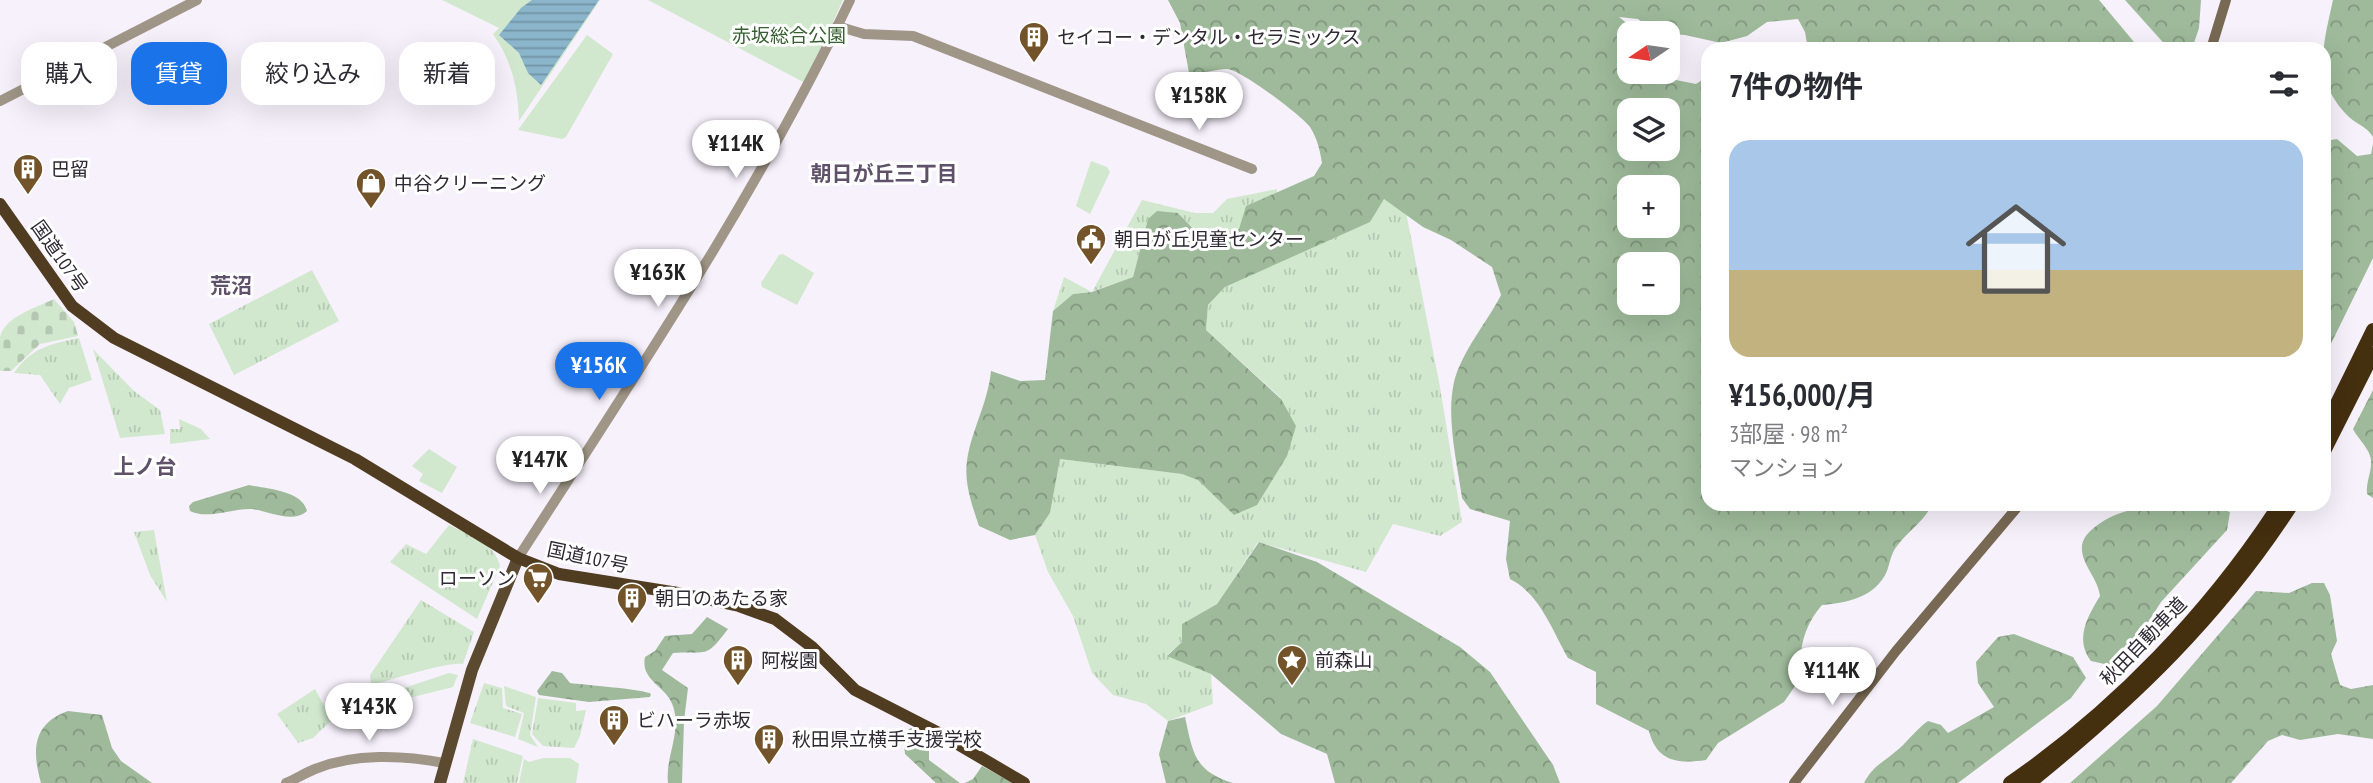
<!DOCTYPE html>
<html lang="ja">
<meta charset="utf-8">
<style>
:root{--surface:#fff;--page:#f2f2f3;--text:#2b2b33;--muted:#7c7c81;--line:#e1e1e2;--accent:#1a73e8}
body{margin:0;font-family:"PT Sans Narrow","Noto Sans JP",sans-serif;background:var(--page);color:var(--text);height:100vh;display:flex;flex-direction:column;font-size:26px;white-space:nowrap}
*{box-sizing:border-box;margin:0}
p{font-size:23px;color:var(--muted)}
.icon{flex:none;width:38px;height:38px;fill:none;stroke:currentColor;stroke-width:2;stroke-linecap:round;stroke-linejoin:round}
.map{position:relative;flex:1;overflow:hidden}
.side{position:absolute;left:1701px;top:42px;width:630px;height:469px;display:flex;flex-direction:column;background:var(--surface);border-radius:21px;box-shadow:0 7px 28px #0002}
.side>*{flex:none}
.top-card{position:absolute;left:21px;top:42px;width:665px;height:63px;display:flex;gap:14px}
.needle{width:46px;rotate:257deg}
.buttons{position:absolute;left:1617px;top:21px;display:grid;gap:14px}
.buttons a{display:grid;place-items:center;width:63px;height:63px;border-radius:14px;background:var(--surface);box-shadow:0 7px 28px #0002;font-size:35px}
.price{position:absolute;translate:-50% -60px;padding:0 16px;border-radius:24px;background:#fff;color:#222;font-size:23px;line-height:46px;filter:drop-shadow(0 2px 4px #0008)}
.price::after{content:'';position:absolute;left:50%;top:42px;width:21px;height:16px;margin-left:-10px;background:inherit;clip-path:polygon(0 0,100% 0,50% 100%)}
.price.current{background:var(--accent);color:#fff}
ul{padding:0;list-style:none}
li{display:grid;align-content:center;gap:14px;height:371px;padding:0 28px}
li+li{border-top:2px solid var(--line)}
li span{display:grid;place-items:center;height:217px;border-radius:21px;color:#555}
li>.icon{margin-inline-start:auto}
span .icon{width:126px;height:126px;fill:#fffc;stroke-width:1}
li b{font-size:30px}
h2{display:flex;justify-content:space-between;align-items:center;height:84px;padding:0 28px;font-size:30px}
.tag{padding:0 24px;border-radius:21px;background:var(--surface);box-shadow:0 7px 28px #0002;font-size:24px;line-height:63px}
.tag.current{background:var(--accent);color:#fff}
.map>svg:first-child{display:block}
.grass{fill:url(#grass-tufts)}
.forest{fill:url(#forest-crowns);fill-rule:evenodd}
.cemetery{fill:url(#cemetery-stones)}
.park{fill:#d1e8ce}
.water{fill:url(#water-rules)}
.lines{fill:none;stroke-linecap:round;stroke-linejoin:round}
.tertiary{stroke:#a09687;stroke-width:10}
.secondary{stroke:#786954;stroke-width:10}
.primary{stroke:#5c4a30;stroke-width:12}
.trunk{stroke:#503c20;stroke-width:12}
.motorway{stroke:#442f0f;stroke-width:14}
.labels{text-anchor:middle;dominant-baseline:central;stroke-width:6;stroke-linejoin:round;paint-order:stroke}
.park-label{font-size:19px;fill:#386032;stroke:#fff}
.poi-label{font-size:19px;fill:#2e2933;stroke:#fff;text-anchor:start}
.street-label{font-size:19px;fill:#2e2933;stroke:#fff}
.neighbourhood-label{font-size:21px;font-weight:bold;fill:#5e5169;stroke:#fff}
</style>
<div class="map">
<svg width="2373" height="783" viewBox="0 0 2373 783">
<defs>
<pattern id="grass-tufts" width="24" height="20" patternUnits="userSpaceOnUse" patternTransform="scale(1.75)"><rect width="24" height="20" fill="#d1e8ce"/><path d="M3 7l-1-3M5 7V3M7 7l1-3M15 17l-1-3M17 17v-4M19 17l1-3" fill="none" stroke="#b4c7b1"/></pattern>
<pattern id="forest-crowns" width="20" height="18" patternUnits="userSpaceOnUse" patternTransform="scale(1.75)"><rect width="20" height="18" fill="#9eba9a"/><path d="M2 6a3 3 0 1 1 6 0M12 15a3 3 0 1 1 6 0" fill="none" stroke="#81977e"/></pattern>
<pattern id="cemetery-stones" width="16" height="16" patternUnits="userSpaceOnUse" patternTransform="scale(1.75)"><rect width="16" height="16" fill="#d1e8ce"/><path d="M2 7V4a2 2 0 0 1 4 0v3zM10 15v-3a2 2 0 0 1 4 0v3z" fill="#b4c7b1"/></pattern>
<pattern id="water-rules" width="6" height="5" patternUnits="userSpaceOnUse" patternTransform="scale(1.75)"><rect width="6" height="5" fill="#8ab5ca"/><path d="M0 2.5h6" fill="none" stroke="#7193a5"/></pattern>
</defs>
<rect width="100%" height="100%" fill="#f7f1fc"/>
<g class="grass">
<path d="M1277,189V193L1247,206L1239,230L1214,242L1200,236L1178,213L1148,219L1133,277L1091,292L1073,294L1053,311L1064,277L1092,292L1142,200L1195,213H1213L1227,199Z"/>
<path d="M1384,199L1406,212L1440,387L1462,522L1440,536L1393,524L1366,572L1258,542L1217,604L1182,624V642L1167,655L1211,674L1213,704L1168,721L1146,704L1113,695L1092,673L1073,616L1048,572L1035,535L1050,513L1060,459L1182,474L1198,479L1234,515L1281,398L1206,330L1208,305L1225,287L1273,265Z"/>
<path d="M312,270L339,321L234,375L209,324Z"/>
<path d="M79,338L92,380L69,388L60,404L40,375L14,373C31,348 50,344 79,338Z"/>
<path d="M93,349L134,391L160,410L165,434L120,438Z"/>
<path d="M179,419L201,429L210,439L170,444V429H180Z"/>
<path d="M449,525C469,535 495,543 500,566L477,619L390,562L406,544L426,554Z"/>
<path d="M154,530L167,602L150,575L134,532Z"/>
<path d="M421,600L474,632L463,664C448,661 391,680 371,685L370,675Z"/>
<path d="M449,673L458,675L453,687L357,711H349L347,707Z"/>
<path d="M484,683L502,688L503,708L522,714L515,737L470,723Z"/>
<path d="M504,686L536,697L530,735L538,747L518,739L524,713L506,706Z"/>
<path d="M315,689L332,720L313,738L298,743L277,714Z"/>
<path d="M538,698L576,703V711L586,710L580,736L574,748L543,746L532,734Z"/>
<path d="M473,739L523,756L517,783H463Z"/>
</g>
<g class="forest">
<path d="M1168,0H2099L2134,42L2144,49H1808L1805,32L1798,19L1767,22L1747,36L1721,43L1685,35L1655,33L1638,19L1619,17L1639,33H1629V72H1667L1676,80L1696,84L1708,76V504H1932C1925,521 1908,531 1897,546C1891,553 1890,563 1887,571C1876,597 1847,603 1822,605C1805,624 1797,651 1802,676L1784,702L1718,743L1706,760C1678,764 1657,762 1649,731L1596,704V672L1568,658C1552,630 1540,594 1510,579L1506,559L1510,521L1470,509L1462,498C1457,462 1446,418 1454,382C1462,351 1486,324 1501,295L1492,267L1451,240L1423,227L1384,199L1370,222L1225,287L1208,305L1206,330L1281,399L1296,426L1287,456L1257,505L1234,515L1198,480L1182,474L1060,459L1050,513L1035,535L1010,540L979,526C972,505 964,484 967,461C971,431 988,403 991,371L1020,381L1045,380L1053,311L1073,294L1092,292L1133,277L1148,219L1157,211L1178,213L1200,236L1214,242L1239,229L1246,206L1314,176L1322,163C1320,150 1317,138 1310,127C1302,116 1240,69 1227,69C1213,69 1203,75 1189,73L1180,23ZM1629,110H1668V149H1629ZM1629,187H1668V226H1629ZM1629,264H1668V303H1629Z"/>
<path d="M2125,0H2201L2199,28L2192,49H2169Z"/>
<path d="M2333,0H2373V137C2366,126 2358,125 2349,117C2312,80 2323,46 2333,0Z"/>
<path d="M2337,139L2357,156L2371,154L2373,144V258L2324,358V141Z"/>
<path d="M2373,390V498L2367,494C2366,483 2370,476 2371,465C2373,451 2359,441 2353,429Z"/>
<path d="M249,485C266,489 302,490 307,511C292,524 269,511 252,509C233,508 207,520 190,511L189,506L193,502Z"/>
<path d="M2209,505L2230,512L2227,530L2161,602L2127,655L2109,665L2091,661C2074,639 2088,616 2100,596C2098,577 2080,564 2082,545C2084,535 2092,529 2099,524C2135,499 2168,511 2209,505Z"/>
<path d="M1259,542L1317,562L1460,647L1490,672L1553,765L1560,783H1335L1327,754L1281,734L1211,674L1167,656L1182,642V624L1217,604Z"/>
<path d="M2312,583H2324L2330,595L2337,641L2331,654L2340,685L2351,689L2373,685V739L2338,734L2300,740L2282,735L2268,741L2231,783H2070L2157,706L2256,591L2289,593Z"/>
<path d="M707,617L728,629C705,659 709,651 673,653L662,670L688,688L684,721L682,783H668C665,757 682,732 673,706C667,686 640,681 645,657L655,651L665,636L692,634Z"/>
<path d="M2014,634L2073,657L2086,678L2071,698L1958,783H1864C1872,767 1882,763 1895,752C1907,743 1915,730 1928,721L1941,725L1948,733L1994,707L1978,683L1976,662L1998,637Z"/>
<path d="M552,671L562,673L570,683C583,685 645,689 651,694L650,697L589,702L539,695L537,691Z"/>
<path d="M68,711L102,715L112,748L121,761L152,783H41C32,751 32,724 68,711Z"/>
<path d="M1185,717C1193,753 1194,771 1233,783H1166L1159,754L1168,721Z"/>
<path d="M911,728L934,737L929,746V760L960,783H936L905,754L903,733Z"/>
<path d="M982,766L1013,783H965L973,779Z"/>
</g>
<path class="cemetery" d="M54,299L74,322L78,336L40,344L11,371H0C0,361 0,347 0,337C5,316 38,307 54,299Z"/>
<g class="park">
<path d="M442,0H600L519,121C518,88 512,61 493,34L499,28Z"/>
<path d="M648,0H843L805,83Z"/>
<path d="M587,35L613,54L566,137L562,139L518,130Z"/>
<path d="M1091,161L1107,167L1110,172L1090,214L1076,206Z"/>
<path d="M783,254L814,273L797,305L762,287L761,283L779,255Z"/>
<path d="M429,449L457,467L442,493L419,481L423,474L412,466Z"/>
<path d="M543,758H570L579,764L576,783H519L524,759L529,762Z"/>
</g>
<path class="water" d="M532,0H599L541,85L528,73L519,53L499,35L521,8Z"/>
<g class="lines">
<g class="tertiary">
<path d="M837,26L864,34L913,36L1252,169"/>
<path d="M0,101L197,0"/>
<path d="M518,558C635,376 757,195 850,0"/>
<path d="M286,783C296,779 305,773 315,769C354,753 403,755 444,763"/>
</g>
<g class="secondary">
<path d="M2211,49L2226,0"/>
<path d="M1794,783L1896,651L2020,504"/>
</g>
<path class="primary" d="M440,783L472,670L518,558"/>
<path class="trunk" d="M0,204L72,306L114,338L355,459L518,558L559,574L678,593L739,606L775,619L812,647L855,690L939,733L1024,783"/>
<g class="motorway">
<path d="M2324,430L2373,330"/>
<path d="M2324,451L2373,354"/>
<path d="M2010,783C2116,710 2210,612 2280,504"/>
<path d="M2029,783C2133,699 2219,617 2292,504"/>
</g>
</g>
<defs>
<g id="building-pin" transform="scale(1.575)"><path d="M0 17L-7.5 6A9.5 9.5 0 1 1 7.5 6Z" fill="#735329" stroke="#fff"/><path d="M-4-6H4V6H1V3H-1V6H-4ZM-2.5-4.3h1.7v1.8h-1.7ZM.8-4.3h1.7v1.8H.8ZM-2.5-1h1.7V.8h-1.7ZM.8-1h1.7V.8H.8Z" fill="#fff"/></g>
<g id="shop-pin" transform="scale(1.575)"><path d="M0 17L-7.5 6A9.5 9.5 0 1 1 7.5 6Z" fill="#735329" stroke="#fff"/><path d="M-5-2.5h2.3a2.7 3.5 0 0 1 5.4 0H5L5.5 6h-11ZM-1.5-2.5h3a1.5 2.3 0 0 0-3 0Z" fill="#fff"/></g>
<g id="civic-pin" transform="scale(1.575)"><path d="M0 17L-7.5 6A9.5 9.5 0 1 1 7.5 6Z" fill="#735329" stroke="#fff"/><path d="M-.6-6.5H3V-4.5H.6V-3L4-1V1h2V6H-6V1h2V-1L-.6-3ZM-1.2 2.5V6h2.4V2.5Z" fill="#fff"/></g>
<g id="supermarket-pin" transform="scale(1.575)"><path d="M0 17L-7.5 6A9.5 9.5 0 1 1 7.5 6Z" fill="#735329" stroke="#fff"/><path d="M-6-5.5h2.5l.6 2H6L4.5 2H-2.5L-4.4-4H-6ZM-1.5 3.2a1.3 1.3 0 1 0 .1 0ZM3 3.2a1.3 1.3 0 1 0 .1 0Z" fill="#fff"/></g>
<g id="sight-pin" transform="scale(1.575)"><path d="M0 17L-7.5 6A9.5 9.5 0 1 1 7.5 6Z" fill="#735329" stroke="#fff"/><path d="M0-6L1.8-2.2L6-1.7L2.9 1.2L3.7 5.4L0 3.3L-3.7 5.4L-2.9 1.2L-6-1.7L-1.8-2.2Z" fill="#fff"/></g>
</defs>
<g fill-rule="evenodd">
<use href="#building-pin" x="1034" y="37"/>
<use href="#building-pin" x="28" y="169"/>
<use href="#shop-pin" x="371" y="183"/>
<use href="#civic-pin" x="1091" y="239"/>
<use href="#supermarket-pin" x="538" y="578"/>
<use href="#building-pin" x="632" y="598"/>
<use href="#building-pin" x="738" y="660"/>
<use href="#sight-pin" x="1292" y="660"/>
<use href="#building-pin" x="614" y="720"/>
<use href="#building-pin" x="769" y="739"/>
</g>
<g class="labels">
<g class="park-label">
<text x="789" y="35">赤坂総合公園</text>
</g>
<g class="poi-label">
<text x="1057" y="37">セイコー・デンタル・セラミックス</text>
<text x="51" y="169">巴留</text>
<text x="394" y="183">中谷クリーニング</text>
<text x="1114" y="239">朝日が丘児童センター</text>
<text x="515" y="578" text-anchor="end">ローソン</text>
<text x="655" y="598">朝日のあたる家</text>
<text x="761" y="660">阿桜園</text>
<text x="1315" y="660">前森山</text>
<text x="637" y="720">ビハーラ赤坂</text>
<text x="792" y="739">秋田県立横手支援学校</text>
</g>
<g class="street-label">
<text transform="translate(60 256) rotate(55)">国道107号</text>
<text transform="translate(588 557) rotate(12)">国道107号</text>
<text transform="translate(2143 641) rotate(-46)">秋田自動車道</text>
</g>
<g class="neighbourhood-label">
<text x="884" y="173">朝日が丘三丁目</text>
<text x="231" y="285">荒沼</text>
<text x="145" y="466">上ノ台</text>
</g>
</g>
</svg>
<div class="buttons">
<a><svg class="needle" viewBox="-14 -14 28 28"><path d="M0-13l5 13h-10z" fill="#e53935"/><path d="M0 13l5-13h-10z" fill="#7c7c81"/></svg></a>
<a><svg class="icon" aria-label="layers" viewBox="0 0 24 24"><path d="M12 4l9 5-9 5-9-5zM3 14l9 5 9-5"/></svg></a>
<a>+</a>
<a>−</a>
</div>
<b class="price" style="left:1199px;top:132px">¥158K</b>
<b class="price" style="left:736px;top:180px">¥114K</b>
<b class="price" style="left:658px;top:309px">¥163K</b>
<b class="price current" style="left:599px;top:402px">¥156K</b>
<b class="price" style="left:540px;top:496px">¥147K</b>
<b class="price" style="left:1832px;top:707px">¥114K</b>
<b class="price" style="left:369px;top:743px">¥143K</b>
<div class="top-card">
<a class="tag">購入</a>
<a class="tag current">賃貸</a>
<a class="tag">絞り込み</a>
<a class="tag">新着</a>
</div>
<section class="side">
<h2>7件の物件<svg class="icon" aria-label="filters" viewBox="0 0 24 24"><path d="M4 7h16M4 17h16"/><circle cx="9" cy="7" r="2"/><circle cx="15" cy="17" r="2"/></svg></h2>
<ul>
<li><span style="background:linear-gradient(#a9c7e8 60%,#c2b280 0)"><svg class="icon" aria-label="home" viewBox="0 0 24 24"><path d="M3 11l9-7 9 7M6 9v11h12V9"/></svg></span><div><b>¥156,000/月</b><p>3部屋 · 98 m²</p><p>マンション</p></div></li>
</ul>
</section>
</div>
